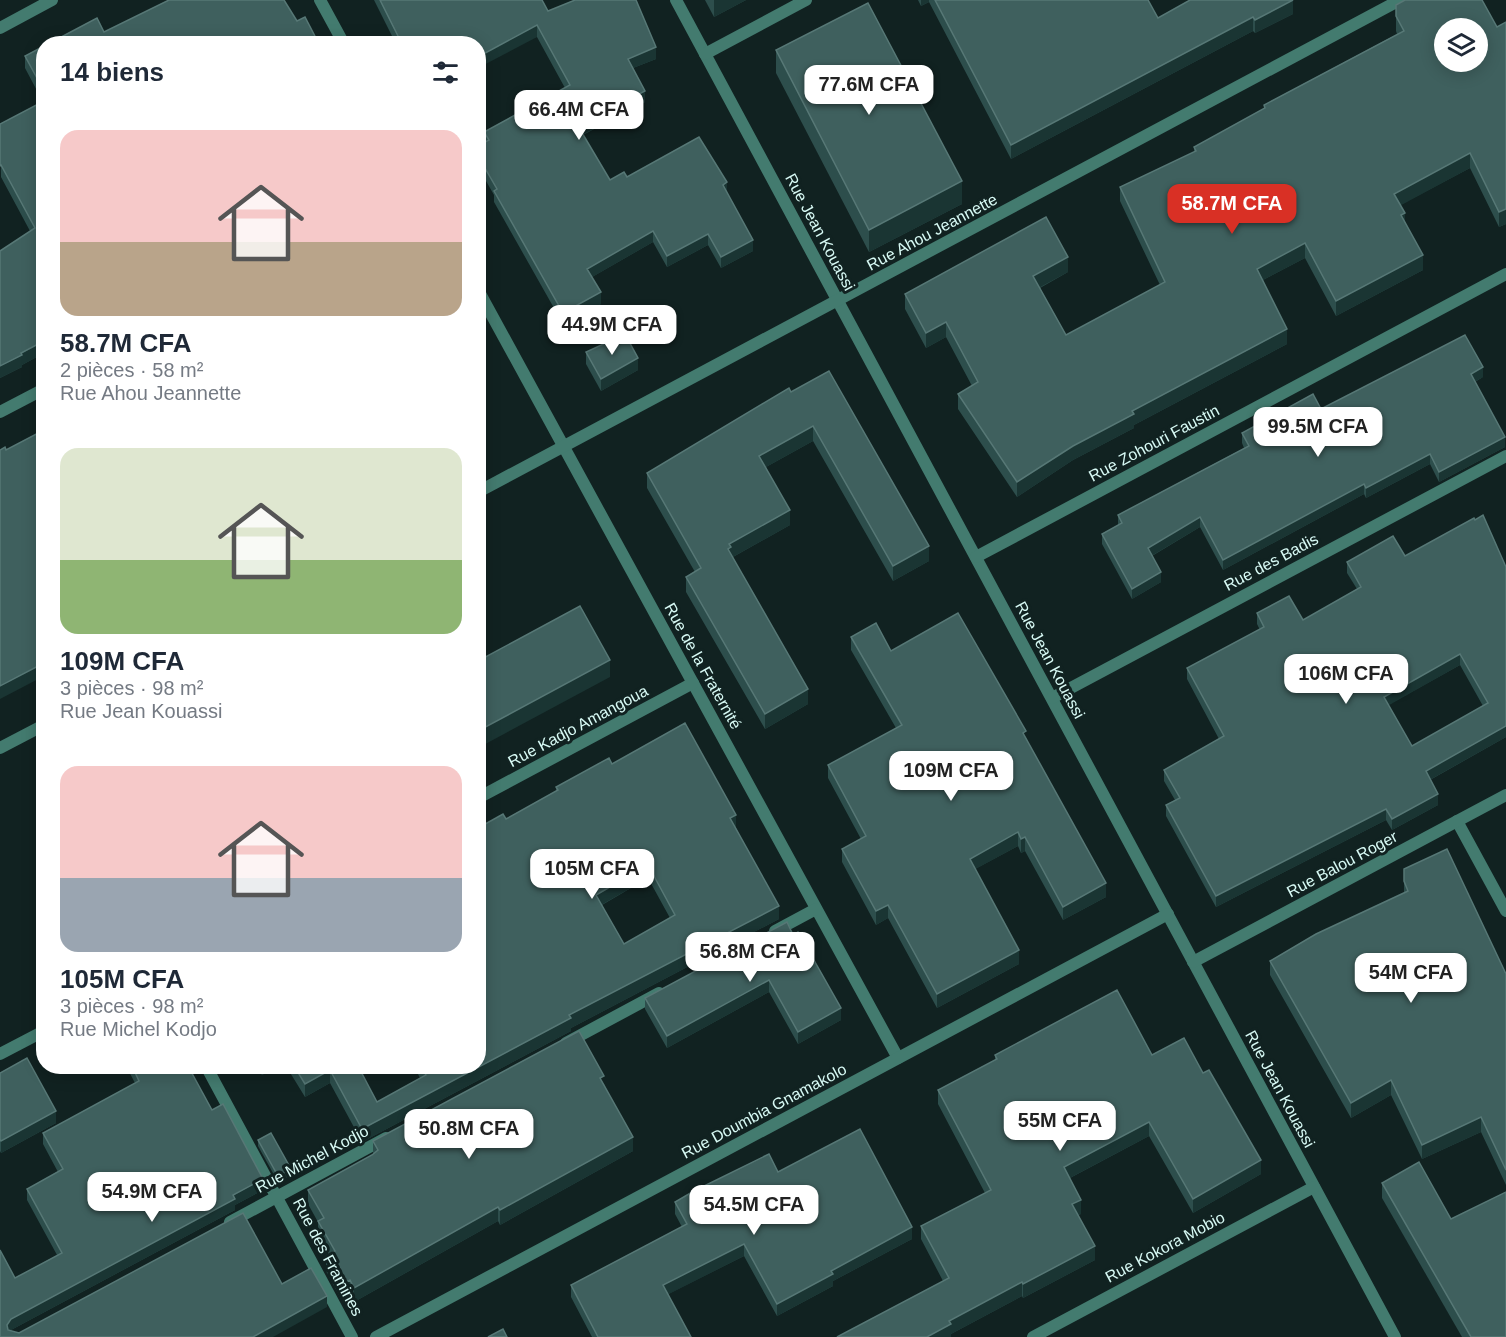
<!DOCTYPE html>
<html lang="fr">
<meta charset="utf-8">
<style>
:root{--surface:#fff;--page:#f6f6f7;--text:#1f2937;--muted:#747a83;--accent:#d93025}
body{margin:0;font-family:Helvetica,sans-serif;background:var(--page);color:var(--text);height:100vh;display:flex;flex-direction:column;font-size:22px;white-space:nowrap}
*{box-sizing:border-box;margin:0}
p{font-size:20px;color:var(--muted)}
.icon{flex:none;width:33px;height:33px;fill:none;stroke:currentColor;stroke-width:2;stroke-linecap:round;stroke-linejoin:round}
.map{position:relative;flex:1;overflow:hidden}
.side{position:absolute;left:36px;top:36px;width:450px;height:1038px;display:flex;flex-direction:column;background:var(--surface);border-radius:24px;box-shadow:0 3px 15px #0003}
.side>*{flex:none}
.buttons{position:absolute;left:1434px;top:18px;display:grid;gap:12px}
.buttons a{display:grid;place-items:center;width:54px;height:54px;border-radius:50%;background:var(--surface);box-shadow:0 3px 15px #0003;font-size:30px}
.price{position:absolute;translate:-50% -51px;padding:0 14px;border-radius:12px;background:#fff;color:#222;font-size:20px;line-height:39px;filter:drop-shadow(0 2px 3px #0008)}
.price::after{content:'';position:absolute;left:50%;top:36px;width:18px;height:14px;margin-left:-9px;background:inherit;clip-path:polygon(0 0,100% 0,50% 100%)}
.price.active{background:var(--accent);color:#fff}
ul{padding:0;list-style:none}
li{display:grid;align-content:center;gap:12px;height:318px;padding:0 24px}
li span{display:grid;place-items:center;height:186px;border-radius:18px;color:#555}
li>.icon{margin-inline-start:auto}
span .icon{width:108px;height:108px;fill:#fffc;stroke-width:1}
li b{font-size:26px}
h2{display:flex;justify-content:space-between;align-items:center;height:72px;padding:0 24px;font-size:26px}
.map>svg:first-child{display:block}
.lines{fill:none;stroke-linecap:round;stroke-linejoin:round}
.street{stroke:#437b6f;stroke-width:12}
.wall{fill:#2d4e4c;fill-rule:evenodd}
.shaded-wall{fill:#1a3533}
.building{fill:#3f605e;stroke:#577876;stroke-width:1.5;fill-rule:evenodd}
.labels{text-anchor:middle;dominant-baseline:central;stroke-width:6;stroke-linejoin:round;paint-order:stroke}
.street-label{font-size:16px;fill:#d8faf5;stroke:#112221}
</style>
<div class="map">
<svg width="1506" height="1337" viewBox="0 0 1506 1337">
<rect width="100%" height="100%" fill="#112221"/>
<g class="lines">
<g class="street">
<path d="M320,0L344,44"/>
<path d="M676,0L1395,1337"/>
<path d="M0,28L52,0"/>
<path d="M705,54L806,0"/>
<path d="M478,290L898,1058"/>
<path d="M0,412L44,389"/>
<path d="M478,492L1400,0"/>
<path d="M976,557L1506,274"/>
<path d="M1052,698L1506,456"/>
<path d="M0,748L44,725"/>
<path d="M478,798L693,683"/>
<path d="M1457,821L1506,911"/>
<path d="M775,931L816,909"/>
<path d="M1193,962L1506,795"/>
<path d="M566,1043L659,993"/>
<path d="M0,1054L44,1031"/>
<path d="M206,1066L352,1337"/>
<path d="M230,1222L386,1138"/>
<path d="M376,1337L1168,914"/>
<path d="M1033,1337L1314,1187"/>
</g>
</g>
<g class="wall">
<path d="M374,0H542L548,11L656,59L633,68L645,102L583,135L610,180L627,177L727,194L753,251L721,268L708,245L667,267L653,242L592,277L601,304L563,324L494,202V195L478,167V146L484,143V132L565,88L537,37L478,44H396Z"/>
<path d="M705,0H746L714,17Z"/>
<path d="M918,0H1148L1158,18L1293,14L1255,33L1253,31L1011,159L929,2L921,6Z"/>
<path d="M1396,5L1497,27L1506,22V224L1499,227L1470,168L1400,205L1405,222L1423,270L1336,316L1305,258L1263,280L1287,344L1134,425V428L1073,460L1017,497L958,409V394L972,386L946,337L926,348L905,309V294L1068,272L1040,288L1066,335L1160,285L1120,201V187L1194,152V147L1264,109V105L1397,34L1396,31Z"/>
<path d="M44,46V353L22,365V367L0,378V251L30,231L1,177L0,124L43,102L25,68V56Z"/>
<path d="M776,50L962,204L869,252L776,73Z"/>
<path d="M586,352L638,370L601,391L586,364Z"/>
<path d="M1483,377L1475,382L1505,447L1439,482L1430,464L1366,498L1364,494L1223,570L1200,527L1152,556L1161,582L1132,599L1102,544V534L1118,525V515L1244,448L1242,443V433L1321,409Z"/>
<path d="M791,392L929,561L893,581L813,441L766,467L790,525L733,557L808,704L765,729L686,592V577L695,572L647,488V473Z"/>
<path d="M1474,518L1506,737L1430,780L1438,805L1392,830L1386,820L1216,907L1166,816V805L1175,800L1164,781V770L1219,739L1187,679V668L1260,630L1257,624V613L1303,620L1357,589L1347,573V562L1405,556ZM1460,665L1483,706L1412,746L1388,705Z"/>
<path d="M851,637L891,651L1026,738L1106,897L1063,920L1025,851L1021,853L1018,846L975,869L1019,964L937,1008L888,918L876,925L842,862V849L861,839L828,778V765L896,728L851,650Z"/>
<path d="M612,764L736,828L779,919L571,1028V1031L362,1142L330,1083L305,1097L286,1066H358L377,1102L420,1078L414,1066H478V828L506,819L556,791V787ZM648,878L670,918L624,944L602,905Z"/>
<path d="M1404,869L1506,974V1185L1481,1132L1422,1159L1391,1095L1351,1118L1270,975V961L1404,893Z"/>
<path d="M787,922L841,1020L798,1044L769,992L667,1048L645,1009V998Z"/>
<path d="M995,1055H1152L1203,1073L1261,1174L1193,1213L1149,1136L1070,1178L1081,1214L1078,1215L1095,1260L1023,1298L1022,1296L951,1334V1337L943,1281L921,1239V1226L985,1193L938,1104V1090L995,1060Z"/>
<path d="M126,1066H188L212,1110L263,1190L235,1205V1210L11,1330L10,1331L19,1333L282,1284L327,1307L0,1337L15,1278L57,1255L27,1200V1189L58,1172L43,1144V1133L135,1083Z"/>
<path d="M257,1066H278L262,1075Z"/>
<path d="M0,1073L56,1123L1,1153L0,1151Z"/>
<path d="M604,1084L633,1151L500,1225L498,1221L354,1302L350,1294L341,1299L326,1271V1256L329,1255L318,1235V1222L308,1204V1190L373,1154V1141Z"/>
<path d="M258,1140L291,1175L278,1182L258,1146Z"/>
<path d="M778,1172L912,1239L833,1281V1286L777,1316L744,1256L668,1294L691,1337H592L571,1297V1285L682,1227L675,1214V1202Z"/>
<path d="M1382,1183L1451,1219L1506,1337H1462L1382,1198Z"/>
</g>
<g class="shaded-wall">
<path d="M714,0H746L714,17Z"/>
<path d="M921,0H929V2L921,6Z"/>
<path d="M1293,0V14L1255,33V20Z"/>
<path d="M1253,17V31L1011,159V145Z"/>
<path d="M537,25V37L478,68V57Z"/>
<path d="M656,47V59L628,70V59Z"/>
<path d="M645,91V102L578,137V126Z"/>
<path d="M1470,153V168L1394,209V194Z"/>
<path d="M962,181V204L869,252V230Z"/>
<path d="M727,182V194L723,185Z"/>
<path d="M1506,209V224L1499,227V212Z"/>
<path d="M1405,213V228L1401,215Z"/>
<path d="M653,231V242L587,280V269Z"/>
<path d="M708,234V245L667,267V256Z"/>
<path d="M753,240V251L721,268V257Z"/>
<path d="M1305,243V258L1257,283V269Z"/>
<path d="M1423,255V270L1336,316V301Z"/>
<path d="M1068,257V272L1033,291V276Z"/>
<path d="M601,292V304L563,324V313Z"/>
<path d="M946,322V337L926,348V333Z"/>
<path d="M1287,329V344L1134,425V428L1073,460L1017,497V482L1073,446L1132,411Z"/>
<path d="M44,341V353L22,365V367L0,378V366Z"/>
<path d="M638,358V370L601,391V379Z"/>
<path d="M1483,367V377L1471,384V374Z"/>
<path d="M813,426V441L759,471V456Z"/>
<path d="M1505,437V447L1439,482V472Z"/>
<path d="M1430,454V464L1366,498V488Z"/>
<path d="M1364,484V494L1223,570V560Z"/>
<path d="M790,510V525L731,558L728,549L729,544Z"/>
<path d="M1200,517V527L1148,558V548Z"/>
<path d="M929,546V561L893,581V566Z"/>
<path d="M1161,572V582L1132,599V589Z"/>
<path d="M1460,654V665L1384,708V697Z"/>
<path d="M610,660V677L478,748V731Z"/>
<path d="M44,663V676L0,699V686Z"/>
<path d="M808,689V704L765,729V714Z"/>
<path d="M1506,726V737L1426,782V771Z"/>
<path d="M1438,794V805L1392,830V819Z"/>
<path d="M1386,809V820L1216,907V896Z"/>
<path d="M736,815V828L730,832V818Z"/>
<path d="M1018,832V846L970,872V859Z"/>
<path d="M1025,837V851L1021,853V839Z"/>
<path d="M648,865V878L596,908V895Z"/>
<path d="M1106,883V897L1063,920V907Z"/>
<path d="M888,905V918L876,925V911Z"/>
<path d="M779,906V919L571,1028V1031L362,1142V1129L569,1015Z"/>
<path d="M1019,950V964L937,1008V994Z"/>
<path d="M769,980V992L667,1048V1036Z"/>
<path d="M841,1008V1020L798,1044V1032Z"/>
<path d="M262,1066H278L262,1075Z"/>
<path d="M330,1070V1083L305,1097V1084Z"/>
<path d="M1391,1080V1095L1351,1118V1103Z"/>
<path d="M56,1111V1123L1,1153V1141Z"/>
<path d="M1481,1117V1132L1422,1159V1145Z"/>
<path d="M1149,1122V1136L1064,1181V1167Z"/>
<path d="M633,1137V1151L500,1225V1210Z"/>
<path d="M1261,1160V1174L1193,1213V1199Z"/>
<path d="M291,1169V1175L278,1182V1176Z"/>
<path d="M263,1179V1190L235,1205V1210L11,1330L7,1336V1325L11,1319Z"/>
<path d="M1081,1200V1214L1072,1218V1204Z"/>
<path d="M498,1207V1221L354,1302V1288Z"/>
<path d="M912,1227V1239L833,1281V1286L777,1316V1304L831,1271Z"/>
<path d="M744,1244V1256L663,1297V1285Z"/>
<path d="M1095,1246V1260L1023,1298V1284Z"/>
<path d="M350,1280V1294L341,1299V1285Z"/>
<path d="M1022,1282V1296L951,1334V1337H927L949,1321Z"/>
<path d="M327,1296V1307L273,1337H253Z"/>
</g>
<g class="building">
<path d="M169,0H284L297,21L305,17L319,44H48L97,18L104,32Z"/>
<path d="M380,0H542L548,11L575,0H636L656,47L628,59L645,91L578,126L610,180L624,172L627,177L699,137L727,182L723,185L753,240L721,257L708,234L667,256L653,231L587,269L601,292L563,313L494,191L497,189L478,156V146L489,140L484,132L570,85L537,25L478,57V44H402Z"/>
<path d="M935,0H1148L1158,18L1190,0H1293L1255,20L1253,17L1011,145Z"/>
<path d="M1405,0H1482L1497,27L1506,22V209L1499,212L1470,153L1394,194L1405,213L1401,215L1423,255L1336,301L1305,243L1257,269L1287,329L1132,411L1134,414L1073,446L1017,482L958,394L978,382L946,322L926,333L905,294L1046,217L1068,257L1033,276L1066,335L1165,282L1120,187L1196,151L1194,147L1265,108L1264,105L1404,31L1396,16V5ZM1444,28H1478V62H1444Z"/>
<path d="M868,3L962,181L869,230L776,50Z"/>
<path d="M44,46V91L25,56Z"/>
<path d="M44,101V341L21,353L22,355L0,366V251L35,228L1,165L0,166V124Z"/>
<path d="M625,334L638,358L601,379L586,352Z"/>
<path d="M1465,335L1483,367L1471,374L1505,437L1439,472L1430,454L1366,488L1364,484L1223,560L1200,517L1148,548L1161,572L1132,589L1102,534L1122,523L1118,515L1249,446L1242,433L1313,394L1321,409Z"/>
<path d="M829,371L929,546L893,566L813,426L759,456L790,510L729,544L731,547L728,549L808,689L765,714L686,577L701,568L647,473L789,388L791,392Z"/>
<path d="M44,430V663L0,686V450L5,447L6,450Z"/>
<path d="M1483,515L1506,567V726L1426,771L1438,794L1392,819L1386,809L1216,896L1166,805L1180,798L1164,770L1224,736L1187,668L1264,627L1257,613L1289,596L1303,620L1361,587L1347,562L1393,536L1405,556L1474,518L1475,520ZM1460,654L1488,703L1412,746L1384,697Z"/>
<path d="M580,606L610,660L478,731V661Z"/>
<path d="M958,613L1026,731L1023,733L1106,883L1063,907L1025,837L1021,839L1018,832L970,859L1019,950L937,994L888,905L876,911L842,849L866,836L828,765L902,725L851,637L876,623L891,651Z"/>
<path d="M685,723L736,815L730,818L779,906L569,1015L571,1018L362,1129L330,1070L305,1084L294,1066H358L377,1102L426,1075L421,1066H478V1019L483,1017L478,1009V828L503,814L506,819L558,790L556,787L609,758L612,764ZM648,865L675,915L624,944L596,895Z"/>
<path d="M1447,849L1506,974V1170L1481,1117L1422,1145L1391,1080L1351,1103L1270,961L1316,934L1408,891L1404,881V869Z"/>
<path d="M787,922L793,935L798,932L841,1008L798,1032L769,980L667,1036L645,998Z"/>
<path d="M1117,990L1152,1055L1184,1038L1203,1073L1209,1070L1261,1160L1193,1199L1149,1122L1064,1167L1081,1200L1072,1204L1095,1246L1023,1284L1022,1282L949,1321L951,1324L927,1337H837L949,1278L921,1226L991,1190L938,1090L997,1059L995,1055Z"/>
<path d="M579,1031L604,1076L600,1078L633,1137L500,1210L498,1207L354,1288L350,1280L341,1285L326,1256L335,1251L318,1221L324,1218L308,1190L372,1155L378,1150L373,1141Z"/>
<path d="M27,1058L56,1111L1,1141L0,1139V1073Z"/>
<path d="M132,1066H188L212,1110L223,1104L263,1179L233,1195L235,1199L11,1319L7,1325L8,1330L19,1333L243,1213L282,1284L311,1268L327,1296L253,1337H0V1250L15,1278L62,1253L27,1189L63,1169L43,1133L139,1081Z"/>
<path d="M860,1129L912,1227L831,1271L833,1274L777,1304L744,1244L663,1285L691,1337H598L571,1285L687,1224L675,1202L694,1191L769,1154L778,1172Z"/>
<path d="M271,1133L291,1169L278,1176L258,1140Z"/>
<path d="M1419,1162L1451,1219L1506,1192V1337H1471L1382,1183Z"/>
<path d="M503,1329L507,1337H488Z"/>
</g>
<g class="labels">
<g class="street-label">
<text transform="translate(820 232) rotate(62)">Rue Jean Kouassi</text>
<text transform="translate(932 232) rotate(-28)">Rue Ahou Jeannette</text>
<text transform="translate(1154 443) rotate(-28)">Rue Zohouri Faustin</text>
<text transform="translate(1271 562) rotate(-28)">Rue des Badis</text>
<text transform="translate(1050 660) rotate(62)">Rue Jean Kouassi</text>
<text transform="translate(703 666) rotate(61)">Rue de la Fraternité</text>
<text transform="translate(578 726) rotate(-28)">Rue Kadjo Amangoua</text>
<text transform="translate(1342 864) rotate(-28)">Rue Balou Roger</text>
<text transform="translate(1280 1089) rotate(62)">Rue Jean Kouassi</text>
<text transform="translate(764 1111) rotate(-28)">Rue Doumbia Gnamakolo</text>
<text transform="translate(312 1159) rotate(-28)">Rue Michel Kodjo</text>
<text transform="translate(1165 1247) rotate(-28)">Rue Kokora Mobio</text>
<text transform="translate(328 1257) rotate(62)">Rue des Framines</text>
</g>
</g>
</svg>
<div class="buttons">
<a><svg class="icon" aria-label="layers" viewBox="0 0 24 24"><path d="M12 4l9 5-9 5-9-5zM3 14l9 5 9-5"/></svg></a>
</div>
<b class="price" style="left:869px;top:116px">77.6M CFA</b>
<b class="price" style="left:579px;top:141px">66.4M CFA</b>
<b class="price active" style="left:1232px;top:235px">58.7M CFA</b>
<b class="price" style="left:612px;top:356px">44.9M CFA</b>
<b class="price" style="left:1318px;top:458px">99.5M CFA</b>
<b class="price" style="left:1346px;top:705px">106M CFA</b>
<b class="price" style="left:951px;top:802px">109M CFA</b>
<b class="price" style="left:592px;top:900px">105M CFA</b>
<b class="price" style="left:750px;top:983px">56.8M CFA</b>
<b class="price" style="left:1411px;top:1004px">54M CFA</b>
<b class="price" style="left:1060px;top:1152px">55M CFA</b>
<b class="price" style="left:469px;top:1160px">50.8M CFA</b>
<b class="price" style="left:152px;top:1223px">54.9M CFA</b>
<b class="price" style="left:754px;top:1236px">54.5M CFA</b>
<section class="side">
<h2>14 biens<svg class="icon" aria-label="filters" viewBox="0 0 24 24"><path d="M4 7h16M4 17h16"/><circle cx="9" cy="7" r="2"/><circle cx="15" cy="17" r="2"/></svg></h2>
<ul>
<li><span style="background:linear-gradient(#f6c9c9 60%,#b9a48a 0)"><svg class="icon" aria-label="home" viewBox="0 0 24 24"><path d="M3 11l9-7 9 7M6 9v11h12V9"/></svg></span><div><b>58.7M CFA</b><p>2 pièces · 58 m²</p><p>Rue Ahou Jeannette</p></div></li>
<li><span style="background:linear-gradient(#dfe7d0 60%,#8fb573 0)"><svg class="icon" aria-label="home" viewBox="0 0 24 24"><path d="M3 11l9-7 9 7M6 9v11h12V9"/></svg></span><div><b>109M CFA</b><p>3 pièces · 98 m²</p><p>Rue Jean Kouassi</p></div></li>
<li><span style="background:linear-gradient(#f6c9c9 60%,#9aa5b1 0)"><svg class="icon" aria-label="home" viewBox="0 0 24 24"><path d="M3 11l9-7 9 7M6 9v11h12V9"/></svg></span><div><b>105M CFA</b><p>3 pièces · 98 m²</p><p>Rue Michel Kodjo</p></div></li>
</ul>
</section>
</div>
